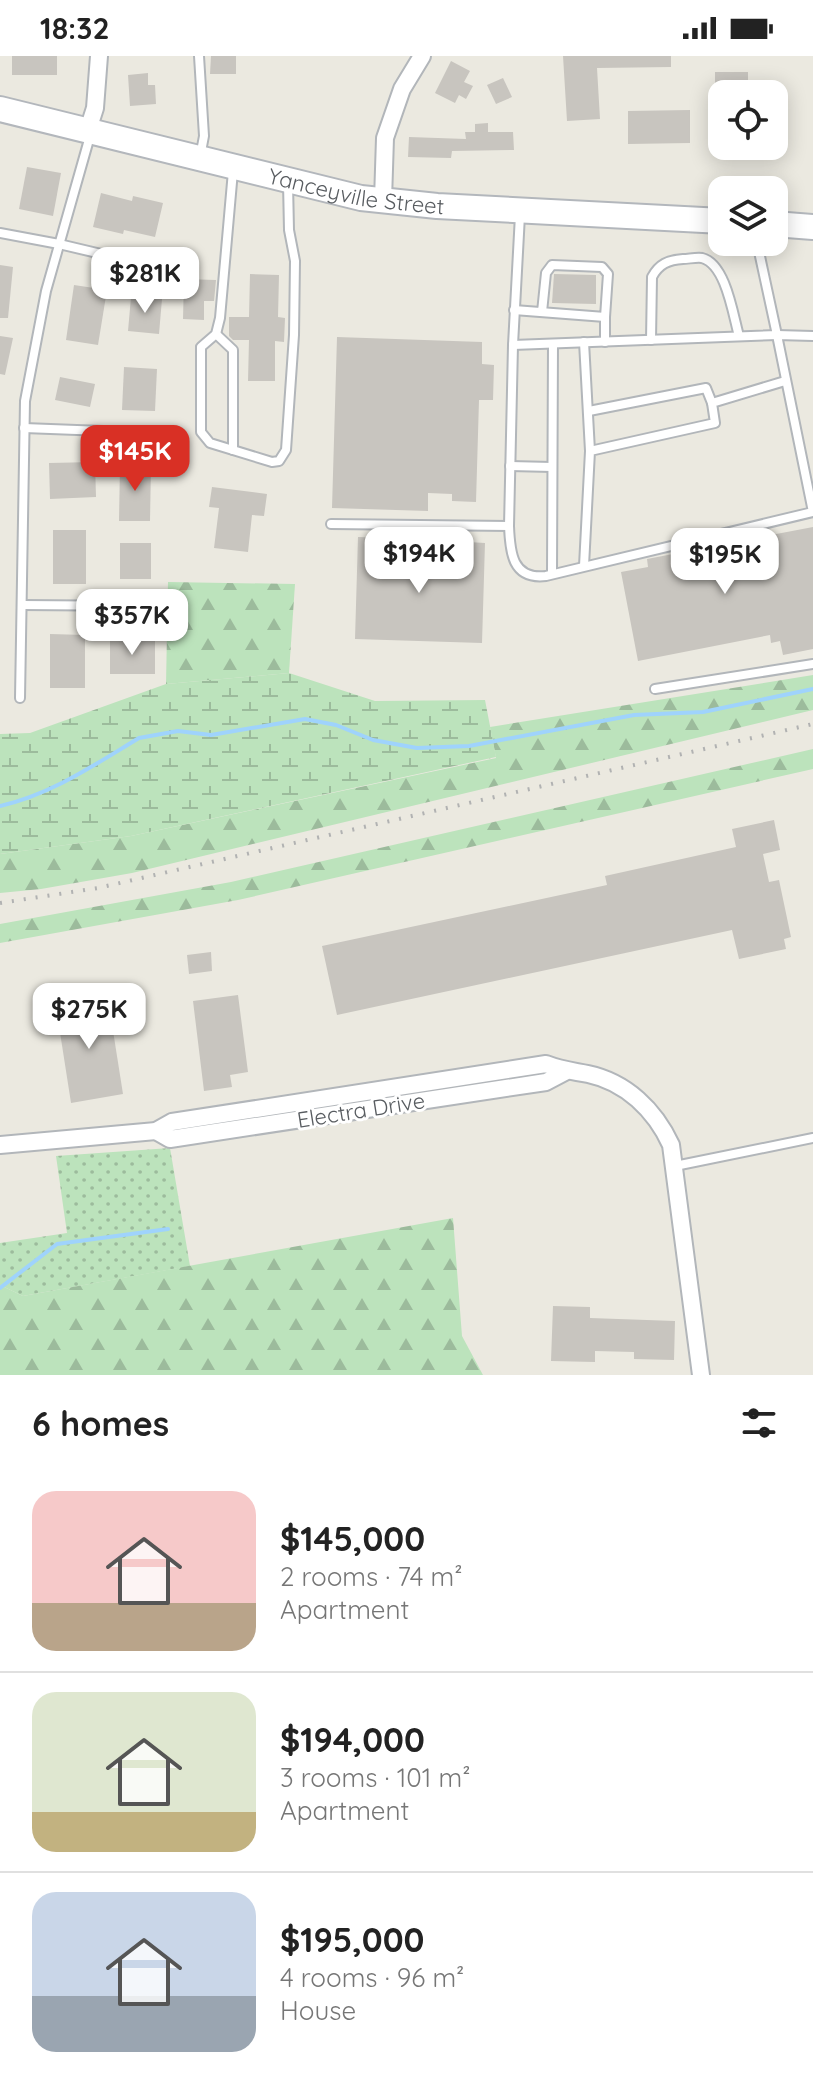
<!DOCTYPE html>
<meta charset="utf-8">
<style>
:root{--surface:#fff;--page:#f2f2f2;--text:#222;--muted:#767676;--line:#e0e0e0;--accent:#d93025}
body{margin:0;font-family:Quicksand,sans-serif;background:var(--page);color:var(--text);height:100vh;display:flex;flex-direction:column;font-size:30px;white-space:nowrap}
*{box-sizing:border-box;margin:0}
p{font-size:26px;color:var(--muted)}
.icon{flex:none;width:44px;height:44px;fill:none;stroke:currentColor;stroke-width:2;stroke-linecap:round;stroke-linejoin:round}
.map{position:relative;height:1319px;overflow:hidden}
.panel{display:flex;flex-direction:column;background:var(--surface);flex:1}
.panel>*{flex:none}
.controls{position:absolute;left:708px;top:24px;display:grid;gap:16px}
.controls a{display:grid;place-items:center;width:80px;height:80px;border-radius:16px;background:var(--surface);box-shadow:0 4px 20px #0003;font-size:40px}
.price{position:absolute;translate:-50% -68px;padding:0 18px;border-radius:16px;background:#fff;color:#222;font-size:26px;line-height:52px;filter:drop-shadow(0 2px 4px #0008)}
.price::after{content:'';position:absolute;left:50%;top:48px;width:24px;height:18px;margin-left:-12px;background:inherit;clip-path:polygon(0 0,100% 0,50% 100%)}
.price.active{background:var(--accent);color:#fff}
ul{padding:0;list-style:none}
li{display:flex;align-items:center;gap:24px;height:200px;padding:0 32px}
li+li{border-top:2px solid var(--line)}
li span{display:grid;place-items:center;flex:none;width:224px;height:160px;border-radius:24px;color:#555}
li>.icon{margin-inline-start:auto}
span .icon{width:96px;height:96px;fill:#fffc;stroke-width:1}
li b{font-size:34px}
h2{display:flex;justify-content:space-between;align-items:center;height:96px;padding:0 32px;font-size:34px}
.status{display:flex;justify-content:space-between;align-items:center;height:56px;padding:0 40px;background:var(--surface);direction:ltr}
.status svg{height:22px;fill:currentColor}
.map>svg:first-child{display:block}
.grass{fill:url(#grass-dots)}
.forest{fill:url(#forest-firs)}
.wetland{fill:url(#wetland-marsh)}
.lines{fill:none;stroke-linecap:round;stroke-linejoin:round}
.stream{stroke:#9fd3fc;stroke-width:4}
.building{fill:#c8c5bf}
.service-casing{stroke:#b2b6ba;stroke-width:12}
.minor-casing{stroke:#b2b6ba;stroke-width:20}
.secondary-casing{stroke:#b3b7bc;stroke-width:28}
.service{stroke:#fff;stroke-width:8}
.minor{stroke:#fff;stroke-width:16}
.secondary{stroke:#fff;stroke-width:24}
.rail{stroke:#b1b2b2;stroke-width:4;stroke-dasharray:2 10;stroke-linecap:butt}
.labels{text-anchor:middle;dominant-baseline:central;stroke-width:6;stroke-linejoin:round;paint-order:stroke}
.street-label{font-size:22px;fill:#585c60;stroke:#fff}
</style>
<div class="status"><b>18:32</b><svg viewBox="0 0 49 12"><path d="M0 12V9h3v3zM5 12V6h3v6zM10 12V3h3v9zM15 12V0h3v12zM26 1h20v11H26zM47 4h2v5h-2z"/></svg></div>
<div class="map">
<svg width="813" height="1319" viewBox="0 0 813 1319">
<defs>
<pattern id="grass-dots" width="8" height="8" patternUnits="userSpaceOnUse" patternTransform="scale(2)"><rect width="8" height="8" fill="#bce3bc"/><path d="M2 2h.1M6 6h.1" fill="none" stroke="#9cbb9c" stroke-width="1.8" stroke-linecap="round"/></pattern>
<pattern id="forest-firs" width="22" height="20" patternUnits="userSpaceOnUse" patternTransform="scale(2)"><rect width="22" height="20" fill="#bce3bc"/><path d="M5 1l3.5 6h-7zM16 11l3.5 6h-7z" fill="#9cbb9c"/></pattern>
<pattern id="wetland-marsh" width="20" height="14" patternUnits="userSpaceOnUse" patternTransform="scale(2)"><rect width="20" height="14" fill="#bce3bc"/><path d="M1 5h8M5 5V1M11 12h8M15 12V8" fill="none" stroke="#9cbb9c"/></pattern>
</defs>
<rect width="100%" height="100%" fill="#ebe9e0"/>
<path class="grass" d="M170,1092L190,1210L23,1240L0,1229V1187L67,1177L56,1100Z"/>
<g class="forest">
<path d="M168,526L295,528L289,617L166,628Z"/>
<path d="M813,619V654L132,817L41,833L0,837V798L131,780L496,702L490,671Z"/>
<path d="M813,693V713L238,844L0,887V868L231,826Z"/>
<path d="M453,1162L462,1280L483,1319H0V1229L23,1240Z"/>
</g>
<path class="wetland" d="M289,617L375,645L485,644L496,701L131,780L0,798V678L30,677L166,628Z"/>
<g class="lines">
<g class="stream">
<path d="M0,750C52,738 94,709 139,682L178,675L211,679L305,663L336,669L373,684L417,692L469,690L634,659L703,656L813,633"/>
<path d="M0,1232L57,1188L168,1173"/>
</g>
</g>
<g class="building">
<rect x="12" y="0" width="45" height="19"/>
<path d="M211,0H236V18H210Z"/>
<path d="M563,0H671V11L597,12L600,63L567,65Z"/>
<path d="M451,5L470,15L464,26L473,30L466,43L459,39L455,47L435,37Z"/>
<rect x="715" y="16" width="33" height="22"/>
<path d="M148,17V29H155L156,48L130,50L128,19Z"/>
<path d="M503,22L512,41L496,48L487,29Z"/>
<path d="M690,54V87L628,88V55Z"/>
<path d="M488,67V76H513L514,94L452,95L451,102L408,101L409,81L466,83L465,76H475V68Z"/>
<path d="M27,111L61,117L53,160L19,153Z"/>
<path d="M101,137L132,145L133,140L163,147L155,181L124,174L123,178L93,171Z"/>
<path d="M0,209L13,211L8,262H0Z"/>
<path d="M250,218L279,219L278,261L285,262L284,286L275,285V325H248L249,284H233L229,280V261H249Z"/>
<path d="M554,218L596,219V248L552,247Z"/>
<path d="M184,223L216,224L214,245H204V264L183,263Z"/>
<path d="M74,229L107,234L98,289L66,284Z"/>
<path d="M131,241L162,243L159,278L128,275Z"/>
<path d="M0,280L13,282L5,319L0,318Z"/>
<path d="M337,281L482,286V308L494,309L493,344H479L476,446L452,445V438L428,437V455L332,452Z"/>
<path d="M124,311L157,313L155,355L122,354Z"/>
<path d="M60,321L95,328L90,351L55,344Z"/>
<path d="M95,406L96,441L50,443L49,407Z"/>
<path d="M120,409L151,410L150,465H119Z"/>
<path d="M212,431L267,438L264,460L252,459L248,496L214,492L219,452L209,451Z"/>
<path d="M813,471V593L783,599L780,585L771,587L770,579L638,605L621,516L648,511L647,503Z"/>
<rect x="53" y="474" width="33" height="54"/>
<path d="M358,481L392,482L391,501L468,503V486L485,487L482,587L355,583Z"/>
<rect x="120" y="487" width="31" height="36"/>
<path d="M50,578L85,579V632H50Z"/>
<rect x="110" y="584" width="45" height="34"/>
<path d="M774,764L780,794L763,798L769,826L779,824L791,881L784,883L786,893L739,903L732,874L337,959L322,890L607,829L605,820L736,791L732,773Z"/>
<path d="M211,896L212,915L189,918L187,899Z"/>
<path d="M238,939L248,1016L230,1019L232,1031L204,1035L193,945Z"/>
<path d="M108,943L123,1038L71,1047L56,951Z"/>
<path d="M553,1250L590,1251V1262L675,1265L674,1304L634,1303V1296L595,1295V1306L551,1305Z"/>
</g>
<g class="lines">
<g class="service-casing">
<g id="service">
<path d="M199,0L204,80L200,101"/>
<path d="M233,115L220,262L216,278L201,291V376L210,387L272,406L279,405L286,394L294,279L295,205L289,174L288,127"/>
<path d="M520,159L513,289L509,470C510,496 512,524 546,520L813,456"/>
<path d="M0,177L59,188L152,210"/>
<path d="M514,254L605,261L608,218L602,211L552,209L546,217L542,256"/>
<path d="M605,261V286"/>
<path d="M216,278L233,294V394"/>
<path d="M651,284L652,221C659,208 668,204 683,203C688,203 697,201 702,202C726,208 733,259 739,280"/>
<path d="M584,286L590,395"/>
<path d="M513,289L777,279L758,191L760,186"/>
<path d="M589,355L706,332L712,347"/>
<path d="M24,372L156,377"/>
<path d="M510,410L552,411"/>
<path d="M813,456L777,279L813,280"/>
<path d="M331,468L509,470"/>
<path d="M584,510L590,395L715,367L712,347L785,325"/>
<path d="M552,518L553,288"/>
<path d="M22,549L150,550"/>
<path d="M655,633L813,608"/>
<path d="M20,642L25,345L46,235L90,80"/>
<path d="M675,1110L813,1082"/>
</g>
</g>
<g class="minor-casing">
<g id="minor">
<path d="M88,74L95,52L99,0"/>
<path d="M383,144L385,82L402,33L422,0"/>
<path d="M156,1075L170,1083L546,1026L565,1016"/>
<path d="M0,1089L156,1075L172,1066L546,1008C561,1014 573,1015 588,1018C626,1026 655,1054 671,1089L701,1319"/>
</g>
</g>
<g class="secondary-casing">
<g id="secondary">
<path id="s1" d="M0,53L361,142L437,150L722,165"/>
<path d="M774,168L813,171"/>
</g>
</g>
<use href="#service" class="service"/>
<use href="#minor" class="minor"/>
<use href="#secondary" class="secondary"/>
<path class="rail" d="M0,847L98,832L813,668"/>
</g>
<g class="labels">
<g class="street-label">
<text stroke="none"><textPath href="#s1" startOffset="366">Yanceyville Street</textPath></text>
<text transform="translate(361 1054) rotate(-9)">Electra Drive</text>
</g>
</g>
</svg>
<div class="controls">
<a><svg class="icon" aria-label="locate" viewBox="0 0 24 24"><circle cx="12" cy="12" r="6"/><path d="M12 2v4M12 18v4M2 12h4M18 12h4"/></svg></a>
<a><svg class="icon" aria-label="layers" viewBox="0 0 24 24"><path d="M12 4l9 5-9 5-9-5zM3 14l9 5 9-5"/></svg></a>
</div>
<b class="price" style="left:145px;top:259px">$281K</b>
<b class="price active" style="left:135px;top:437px">$145K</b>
<b class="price" style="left:419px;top:539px">$194K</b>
<b class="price" style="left:725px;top:540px">$195K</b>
<b class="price" style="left:132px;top:601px">$357K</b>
<b class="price" style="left:89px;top:995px">$275K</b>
</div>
<section class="panel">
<h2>6 homes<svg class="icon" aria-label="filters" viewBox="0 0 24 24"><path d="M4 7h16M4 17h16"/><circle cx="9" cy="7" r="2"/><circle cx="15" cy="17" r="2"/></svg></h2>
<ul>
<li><span style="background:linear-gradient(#f6c9c9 70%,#b9a48a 0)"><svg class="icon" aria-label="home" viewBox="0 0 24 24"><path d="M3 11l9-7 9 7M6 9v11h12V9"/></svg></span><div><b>$145,000</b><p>2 rooms · 74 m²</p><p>Apartment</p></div></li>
<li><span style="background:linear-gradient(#dfe7d0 75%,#c2b280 0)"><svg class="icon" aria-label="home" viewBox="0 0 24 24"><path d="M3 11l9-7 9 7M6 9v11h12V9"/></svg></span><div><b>$194,000</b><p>3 rooms · 101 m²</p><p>Apartment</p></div></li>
<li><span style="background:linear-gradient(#c9d6e8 65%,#9aa5b1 0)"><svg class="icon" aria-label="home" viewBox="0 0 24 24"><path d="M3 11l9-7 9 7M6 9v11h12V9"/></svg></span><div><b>$195,000</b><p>4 rooms · 96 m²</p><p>House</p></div></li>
</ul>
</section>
